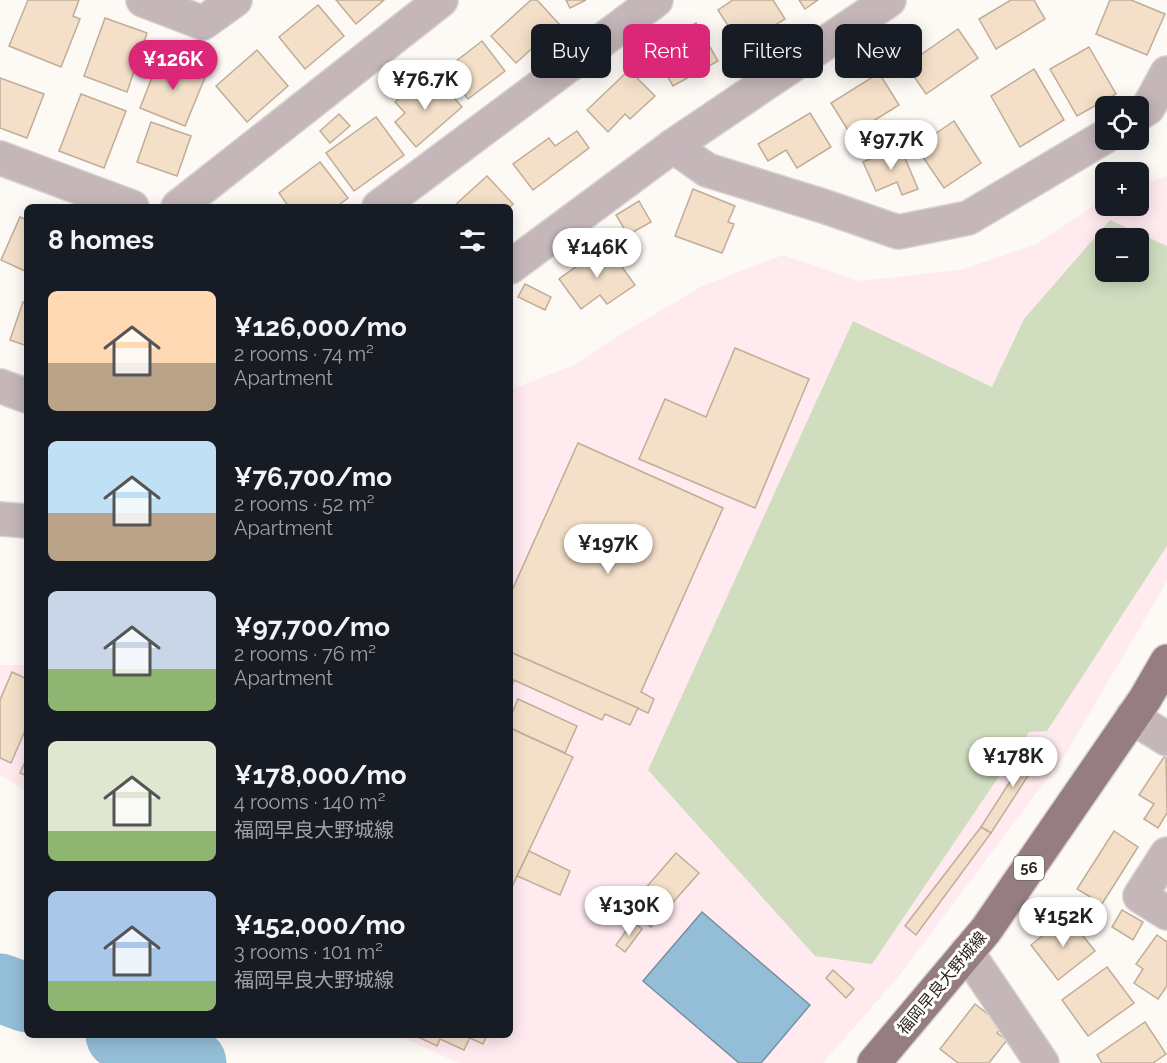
<!DOCTYPE html>
<meta charset="utf-8">
<style>
:root{--surface:#171b24;--page:#242831;--text:#f1f3f6;--muted:#9ea1a6;--accent:#db2777}
body{margin:0;font-family:Raleway,"Noto Sans JP",sans-serif;background:var(--page);color:var(--text);height:100vh;display:flex;flex-direction:column;font-size:22px;white-space:nowrap}
*{box-sizing:border-box;margin:0}
p{font-size:20px;color:var(--muted)}
.icon{flex:none;width:33px;height:33px;fill:none;stroke:currentColor;stroke-width:2;stroke-linecap:round;stroke-linejoin:round}
.map{position:relative;flex:1;overflow:hidden}
.details{position:absolute;left:24px;top:204px;width:489px;height:834px;display:flex;flex-direction:column;background:var(--surface);border-radius:9px;box-shadow:0 3px 15px #0003}
.details>*{flex:none}
.guide{position:absolute;left:531px;top:24px;width:546px;height:54px;display:flex;gap:12px}
.fabs{position:absolute;left:1095px;top:96px;display:grid;gap:12px}
.fabs a{display:grid;place-items:center;width:54px;height:54px;border-radius:9px;background:var(--surface);box-shadow:0 3px 15px #0003;font-size:30px}
.price{position:absolute;translate:-50% -51px;padding:0 14px;border-radius:21px;background:#fff;color:#222;font-size:20px;line-height:39px;filter:drop-shadow(0 2px 3px #0008)}
.price::after{content:'';position:absolute;left:50%;top:36px;width:18px;height:14px;margin-left:-9px;background:inherit;clip-path:polygon(0 0,100% 0,50% 100%)}
.price.on{background:var(--accent);color:#fff}
ul{padding:0;list-style:none}
li{display:flex;align-items:center;gap:18px;height:150px;padding:0 24px}
li span{display:grid;place-items:center;flex:none;width:168px;height:120px;border-radius:9px;color:#555}
li>.icon{margin-inline-start:auto}
span .icon{width:72px;height:72px;fill:#fffc;stroke-width:1}
li b{font-size:26px}
h2{display:flex;justify-content:space-between;align-items:center;height:72px;padding:0 24px;font-size:26px}
.chip{padding:0 21px;border-radius:9px;background:var(--surface);box-shadow:0 3px 15px #0003;font-size:21px;line-height:54px}
.chip.on{background:var(--accent);color:#fff}
.map>svg:first-child{display:block}
.education{fill:#ffeaef;fill-rule:evenodd}
.green{fill:#d0debf;fill-rule:evenodd}
.water{fill:#94bed8;stroke:#74909f;stroke-width:1.5}
.lines{fill:none;stroke-linecap:round;stroke-linejoin:round}
.river{stroke:#94bed8;stroke-width:69}
.building{fill:#f4e0c9;stroke:#c0ad98;stroke-width:1.5}
.street-casing{stroke:#d7d2ce;stroke-width:36}
.primary-casing{stroke:#d7d2ce;stroke-width:36}
.street{stroke:#c4b6b9;stroke-width:33}
.primary{stroke:#957d82;stroke-width:33}
.labels{text-anchor:middle;dominant-baseline:central;stroke-width:6;stroke-linejoin:round;paint-order:stroke}
.shield{fill:#fff;stroke:#6b655f;stroke-width:1.5}
.shield-label{font-size:15px;font-weight:bold;fill:#2b231b}
.street-label{font-size:16px;fill:#2b231b;stroke:#fff}
</style>
<div class="map">
<svg width="1167" height="1063" viewBox="0 0 1167 1063">
<rect width="100%" height="100%" fill="#fdf9f5"/>
<g class="education">
<path d="M1167,176V581L1065,755L898,977L823,1063H459L397,1035H510V390L576,364L618,336L702,286L783,255L859,281L961,270L1037,244L1105,198L1106,206H1138L1139,185ZM1106,238H1138V272H1106Z"/>
<path d="M0,665H27V791L0,775Z"/>
</g>
<path class="green" d="M1110,220L1167,246V546L1047,731L1029,732L872,964L815,956L648,770L853,321L992,387L1024,319ZM1106,238H1138V272H1106Z"/>
<path class="water" d="M702,912L810,1005L761,1063H739L643,981Z"/>
<g class="lines">
<g class="river">
<path d="M0,988L27,998"/>
<path d="M120,1035L192,1063"/>
</g>
</g>
<g class="building">
<path d="M28,0H79L73,16L80,19L61,67L9,46Z"/>
<path d="M336,0H384L356,24Z"/>
<path d="M531,0H537L559,24L516,63L491,36Z"/>
<path d="M566,0H586L570,8Z"/>
<path d="M733,0H773L785,19L741,46L718,10Z"/>
<path d="M799,0H818L805,9Z"/>
<path d="M1011,0H1034L1045,19L996,49L979,19Z"/>
<path d="M1110,0H1131L1165,14L1147,55L1096,34Z"/>
<path d="M318,5L344,36L305,69L279,37Z"/>
<path d="M105,18L147,33L127,92L84,76Z"/>
<path d="M696,23L718,61L673,86L652,49Z"/>
<path d="M958,29L978,58L926,94L906,65Z"/>
<path d="M482,41L505,71L468,99L446,69Z"/>
<path d="M1089,47L1116,94L1077,116L1050,69Z"/>
<path d="M257,50L288,86L247,122L216,86Z"/>
<path d="M160,57L206,75L185,126L140,108Z"/>
<path d="M1034,69L1064,120L1020,147L991,96Z"/>
<path d="M629,70L655,96L630,119L625,114L608,132L587,110Z"/>
<path d="M879,73L899,105L851,135L831,103Z"/>
<path d="M0,78L44,94L27,138L0,128Z"/>
<path d="M422,79L432,91L441,83L462,107L416,147L395,122L405,113L395,102Z"/>
<path d="M81,94L126,111L104,168L59,151Z"/>
<path d="M810,113L831,147L797,168L786,150L768,161L758,144Z"/>
<path d="M339,114L350,126L330,143L320,131Z"/>
<path d="M376,117L404,155L354,191L326,153Z"/>
<path d="M954,121L981,163L944,188L916,147Z"/>
<path d="M151,122L191,136L177,176L137,162Z"/>
<path d="M577,131L589,148L533,190L513,164L549,138L555,146Z"/>
<path d="M900,146L918,189L902,195L897,182L876,191L863,162Z"/>
<path d="M320,162L348,198L336,207H289L279,193Z"/>
<path d="M487,176L513,204L510,207H453Z"/>
<path d="M693,189L735,206L728,222L734,224L722,253L675,236Z"/>
<path d="M639,201L651,222L628,235L616,215Z"/>
<path d="M20,217L27,220V272L1,260Z"/>
<path d="M606,245L635,285L607,304L600,295L581,309L559,279Z"/>
<path d="M525,284L551,297L545,310L518,297Z"/>
<path d="M23,302L27,304V346L10,340Z"/>
<path d="M735,348L809,379L755,508L639,459L665,399L706,417Z"/>
<path d="M578,443L723,508L641,692L654,699L648,713L510,652V595Z"/>
<path d="M510,652L638,708L630,725L605,714L602,720L514,680L510,690Z"/>
<path d="M12,672L27,679V726L11,763L0,758V700Z"/>
<path d="M518,699L577,726L565,753L510,728V709L513,711Z"/>
<path d="M510,728L573,757L510,891Z"/>
<path d="M1034,744L1044,751L991,833L981,827Z"/>
<path d="M1166,754L1167,813L1158,828L1144,819L1154,804L1139,795Z"/>
<path d="M27,757V776L20,773Z"/>
<path d="M981,827L991,833L916,935L905,926Z"/>
<path d="M1114,831L1138,847L1102,904L1077,889Z"/>
<path d="M529,851L570,871L560,895L517,876Z"/>
<path d="M676,853L699,873L651,927L642,920L650,909L637,898Z"/>
<path d="M1122,910L1143,922L1133,940L1112,927Z"/>
<path d="M1067,916L1095,951L1058,980L1031,945Z"/>
<path d="M633,921L642,929L625,952L616,945Z"/>
<path d="M1157,935L1167,942V986L1158,999L1134,983L1143,969L1136,964Z"/>
<path d="M1107,967L1134,1003L1088,1036L1062,1000Z"/>
<path d="M833,970L854,989L846,998L826,978Z"/>
<path d="M975,1004L1003,1026L997,1033L1007,1040L989,1063H958L940,1049Z"/>
<path d="M1145,1022L1166,1054L1153,1063H1102L1097,1055Z"/>
<path d="M414,1035H471L464,1050L440,1039L437,1046Z"/>
<path d="M471,1035H487L483,1044L470,1038Z"/>
</g>
<g class="lines">
<g class="street-casing">
<g id="street">
<path d="M143,0L203,23L235,0"/>
<path d="M1138,114L1148,108L1167,73"/>
<path d="M673,146L707,170L826,207L898,232L968,218L1106,136"/>
<path d="M0,158L132,207"/>
<path d="M178,207L441,0"/>
<path d="M379,207L656,0"/>
<path d="M510,267L673,146L889,0"/>
<path d="M0,386L27,396"/>
<path d="M0,519L27,521"/>
<path d="M1132,717L1167,739"/>
<path d="M1167,854L1140,896L1167,913"/>
<path d="M967,952L1042,1063"/>
</g>
</g>
<g class="primary-casing">
<path id="primary" d="M874,1063L986,930L1145,699L1167,661"/>
</g>
<use href="#street" class="street"/>
<use href="#primary" class="primary"/>
</g>
<g class="labels">
<rect class="shield" x="1014" y="856" width="30" height="24" rx="4.5"/>
<g class="shield-label">
<text x="1029" y="868">56</text>
</g>
<g class="street-label">
<text transform="translate(942 983) rotate(-50)">福岡早良大野城線</text>
</g>
</g>
</svg>
<div class="fabs">
<a><svg class="icon" aria-label="locate" viewBox="0 0 24 24"><circle cx="12" cy="12" r="6"/><path d="M12 2v4M12 18v4M2 12h4M18 12h4"/></svg></a>
<a>+</a>
<a>−</a>
</div>
<b class="price on" style="left:173px;top:91px">¥126K</b>
<b class="price" style="left:425px;top:111px">¥76.7K</b>
<b class="price" style="left:891px;top:171px">¥97.7K</b>
<b class="price" style="left:597px;top:279px">¥146K</b>
<b class="price" style="left:608px;top:575px">¥197K</b>
<b class="price" style="left:1013px;top:788px">¥178K</b>
<b class="price" style="left:629px;top:937px">¥130K</b>
<b class="price" style="left:1063px;top:948px">¥152K</b>
<div class="guide">
<a class="chip">Buy</a>
<a class="chip on">Rent</a>
<a class="chip">Filters</a>
<a class="chip">New</a>
</div>
<section class="details">
<h2>8 homes<svg class="icon" aria-label="filters" viewBox="0 0 24 24"><path d="M4 7h16M4 17h16"/><circle cx="9" cy="7" r="2"/><circle cx="15" cy="17" r="2"/></svg></h2>
<ul>
<li><span style="background:linear-gradient(#ffd9b3 60%,#b9a48a 0)"><svg class="icon" aria-label="home" viewBox="0 0 24 24"><path d="M3 11l9-7 9 7M6 9v11h12V9"/></svg></span><div><b>¥126,000/mo</b><p>2 rooms · 74 m²</p><p>Apartment</p></div></li>
<li><span style="background:linear-gradient(#bfe0f5 60%,#b9a48a 0)"><svg class="icon" aria-label="home" viewBox="0 0 24 24"><path d="M3 11l9-7 9 7M6 9v11h12V9"/></svg></span><div><b>¥76,700/mo</b><p>2 rooms · 52 m²</p><p>Apartment</p></div></li>
<li><span style="background:linear-gradient(#c9d6e8 65%,#8fb573 0)"><svg class="icon" aria-label="home" viewBox="0 0 24 24"><path d="M3 11l9-7 9 7M6 9v11h12V9"/></svg></span><div><b>¥97,700/mo</b><p>2 rooms · 76 m²</p><p>Apartment</p></div></li>
<li><span style="background:linear-gradient(#dfe7d0 75%,#8fb573 0)"><svg class="icon" aria-label="home" viewBox="0 0 24 24"><path d="M3 11l9-7 9 7M6 9v11h12V9"/></svg></span><div><b>¥178,000/mo</b><p>4 rooms · 140 m²</p><p>福岡早良大野城線</p></div></li>
<li><span style="background:linear-gradient(#a9c7e8 75%,#8fb573 0)"><svg class="icon" aria-label="home" viewBox="0 0 24 24"><path d="M3 11l9-7 9 7M6 9v11h12V9"/></svg></span><div><b>¥152,000/mo</b><p>3 rooms · 101 m²</p><p>福岡早良大野城線</p></div></li>
</ul>
</section>
</div>
